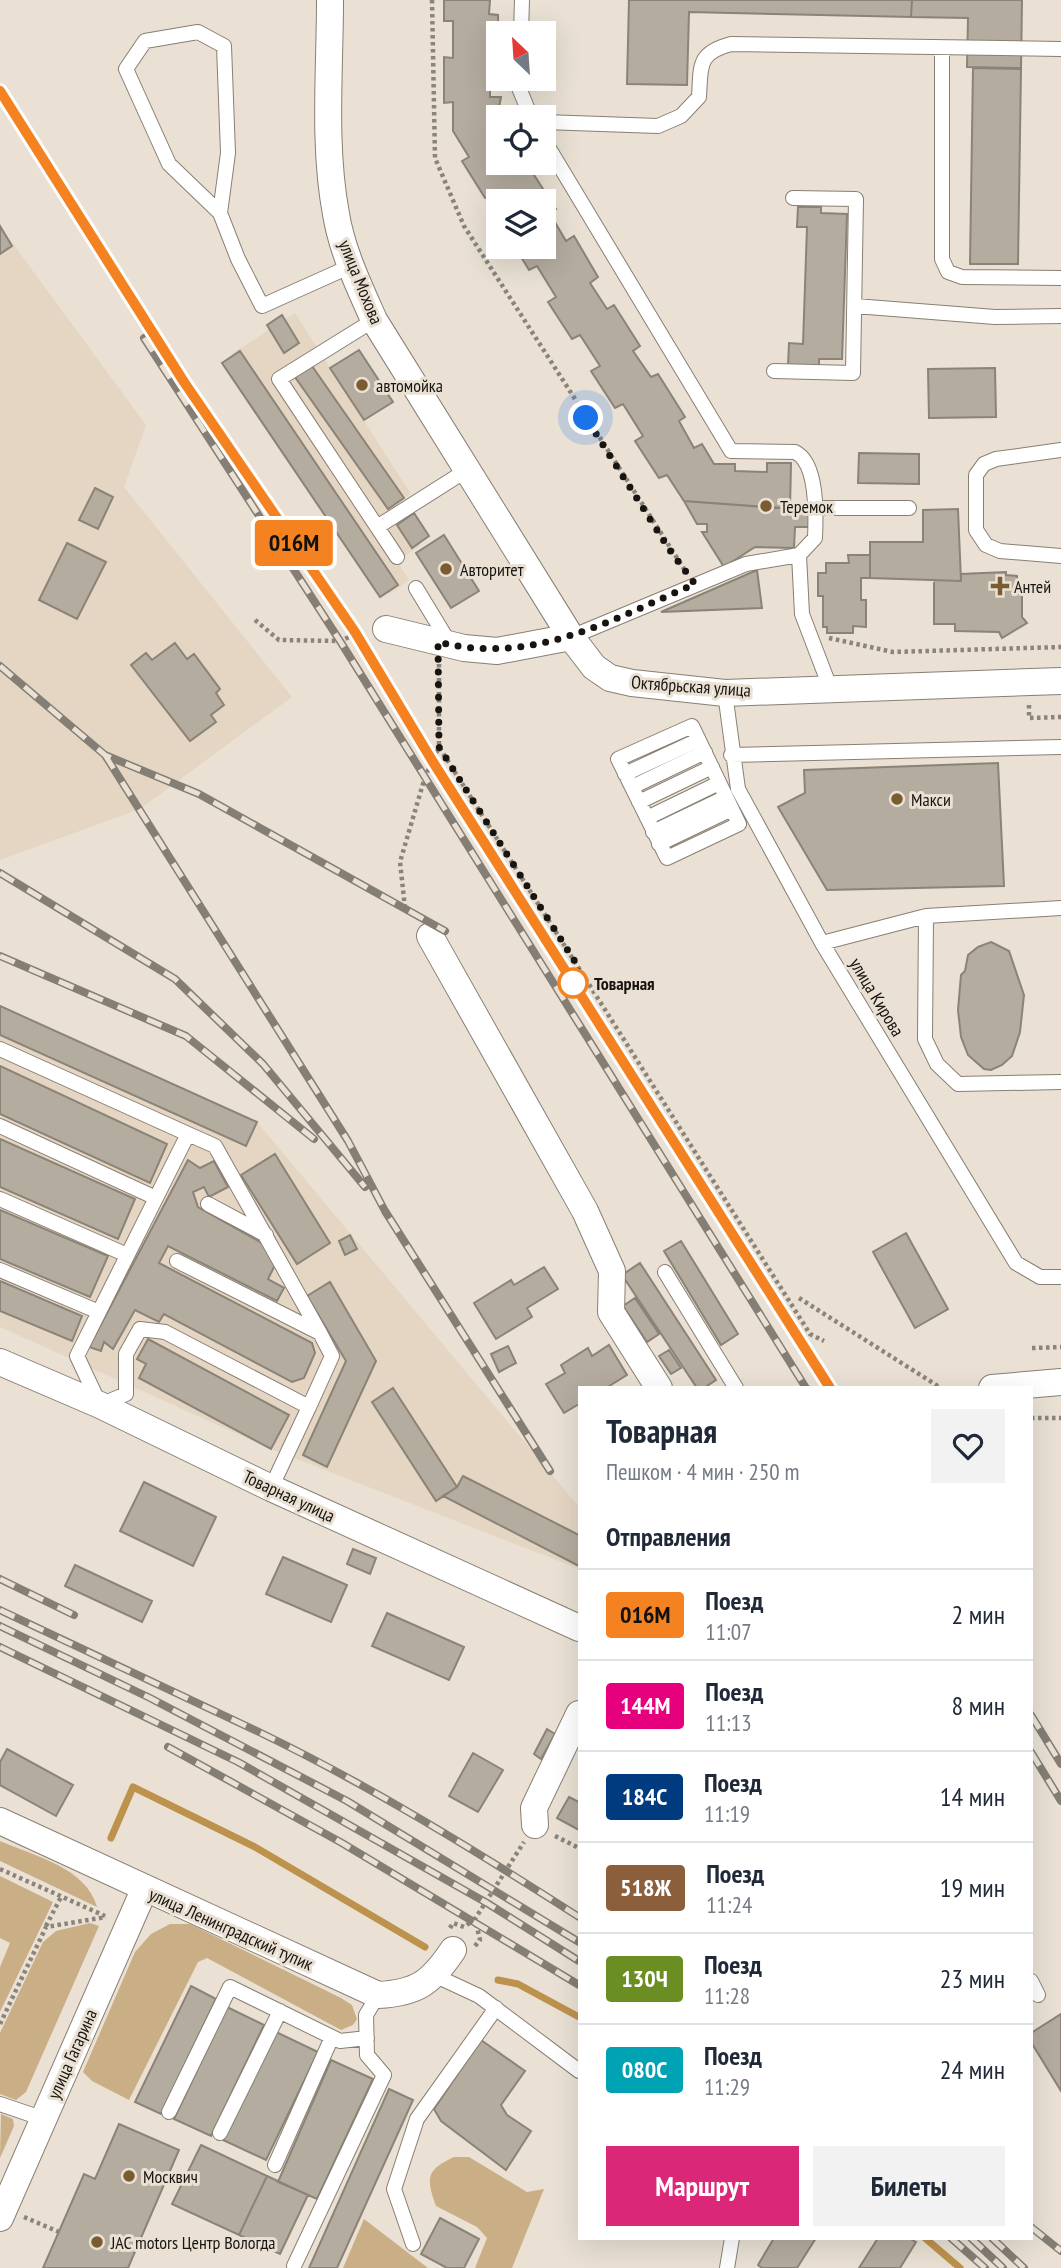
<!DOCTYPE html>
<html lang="ru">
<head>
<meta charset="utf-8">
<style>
  body { margin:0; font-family:"PT Sans Narrow",sans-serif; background:#f2f2f3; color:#1f2937; height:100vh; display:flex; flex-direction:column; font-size:26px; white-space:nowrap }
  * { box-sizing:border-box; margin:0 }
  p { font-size:23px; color:#747a83 }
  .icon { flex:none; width:38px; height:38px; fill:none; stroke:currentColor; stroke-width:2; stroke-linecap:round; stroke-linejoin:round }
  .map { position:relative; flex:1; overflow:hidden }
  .details { position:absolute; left:578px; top:1386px; width:455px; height:854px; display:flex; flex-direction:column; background:#fff; border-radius:0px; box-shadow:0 7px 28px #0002 }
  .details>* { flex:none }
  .badge { padding:0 14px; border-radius:5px; font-size:24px; line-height:46px }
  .needle { width:46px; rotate:335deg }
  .tools { position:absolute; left:486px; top:21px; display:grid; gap:14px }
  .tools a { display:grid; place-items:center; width:70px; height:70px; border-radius:0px; background:#fff; box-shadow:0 7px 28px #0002; font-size:35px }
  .you { position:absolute; width:35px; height:35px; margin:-18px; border:5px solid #fff; border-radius:50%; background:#1a73e8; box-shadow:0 0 0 10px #1a73e833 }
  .map>.badge { position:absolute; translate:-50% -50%; box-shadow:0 0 0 4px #fff }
  h2 { padding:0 28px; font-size:26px; line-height:63px }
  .round { display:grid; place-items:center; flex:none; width:74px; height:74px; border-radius:0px; background:#f2f2f3 }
  .overview { display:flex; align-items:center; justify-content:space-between; height:119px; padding:0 28px }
  h1 { font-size:33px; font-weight:700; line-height:52px }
  .action { display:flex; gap:14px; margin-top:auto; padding:14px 28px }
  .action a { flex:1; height:80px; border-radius:0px; background:#db2777; color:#fff; font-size:28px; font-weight:700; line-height:80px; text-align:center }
  .action a+a { background:#f2f2f3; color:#1f2937 }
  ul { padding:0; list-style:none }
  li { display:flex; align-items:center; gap:21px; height:91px; padding:0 28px; border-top:2px solid #e0e1e3 }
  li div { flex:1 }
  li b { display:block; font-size:26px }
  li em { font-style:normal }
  li .badge { min-width:77px; font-weight:700; text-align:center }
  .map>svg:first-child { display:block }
  .built { fill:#e4d6c3 }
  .green { fill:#caae85 }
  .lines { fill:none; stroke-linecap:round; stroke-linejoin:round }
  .stream { stroke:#bd924d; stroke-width:7 }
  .building { fill:#b4ac9f; stroke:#8b8377; stroke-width:2 }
  .service-casing { stroke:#887f73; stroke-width:16 }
  .minor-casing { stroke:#887f73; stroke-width:28 }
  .path { stroke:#8a847b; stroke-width:4.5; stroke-dasharray:3.5 3.5; stroke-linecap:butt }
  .service { stroke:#fff; stroke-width:14 }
  .minor { stroke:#fff; stroke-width:26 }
  .rail-casing { stroke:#847e75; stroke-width:8 }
  .rail { stroke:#eae1d4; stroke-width:5; stroke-dasharray:16; stroke-linecap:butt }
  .line-casing { stroke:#fff; stroke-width:16 }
  .line { stroke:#f58220; stroke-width:10 }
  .walk { stroke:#181510; stroke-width:7; stroke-dasharray:0 12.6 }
  .poi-dot { fill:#795c2f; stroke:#eae1d4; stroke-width:2.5 }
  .stop-dot { fill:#fff; stroke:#f58220; stroke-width:3.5 }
  .labels { text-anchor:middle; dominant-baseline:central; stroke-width:6; stroke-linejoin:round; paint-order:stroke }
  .street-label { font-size:18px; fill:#181510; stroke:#eae1d4 }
  .poi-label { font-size:18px; fill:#181510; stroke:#eae1d4; text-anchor:start }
  .stop-label { font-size:18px; font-weight:bold; fill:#181510; stroke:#eae1d4; text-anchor:start }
</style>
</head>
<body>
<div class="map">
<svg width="1061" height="2268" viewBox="0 0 1061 2268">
  <rect width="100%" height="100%" fill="#eae1d4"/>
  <path class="built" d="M0,226L146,425L124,487L292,697L140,809L0,860Z
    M295,313L411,494L394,505L420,546L397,561L409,580L389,594L233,353Z
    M0,1006L257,1122L579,1507V1569L271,1449L0,1327Z"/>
  <path class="green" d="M0,1841C34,1856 86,1867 97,1907L0,1861Z
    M0,1876L53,1902L0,2012V1967L10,1943L0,1938Z
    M90,1923L99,1926L26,2092L16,2100L0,2094V2033L43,1942L56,1931Z
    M170,1924H190L341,1998L352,2005L357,2019L353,2025L341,2030L207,1958L198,1962L129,2100L92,2081L83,2072L135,1952L151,1934Z
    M1,2114L13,2119L14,2126L0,2158Z
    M454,2157H469L527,2192L544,2189L512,2268H475L487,2238L477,2227L436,2206C426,2178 426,2170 454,2157Z
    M364,2219L428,2268H343Z"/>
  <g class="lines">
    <path class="stream" d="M111,1838L133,1787L255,1847L425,1947
      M498,1980L518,1984L579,2017
      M925,2238L960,2268"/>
  </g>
  <path class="building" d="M444,0H490L489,14L498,15L499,64L490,63V97H501L497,118L499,163H517L521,170L527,164L556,209L549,212L566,241L574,236L598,277L590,283L607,309L614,305L640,346L633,351L651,377L658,374L685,417L679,421L694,448L702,444L714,464H735V471L767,472V463H791L790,509L684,501L667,475L659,478L635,441L643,436L623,404L615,408L591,371L600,366L580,335L572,339L548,302L556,297L537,266L529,270L515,247H544V201H499V205L492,194L485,198L462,161L469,157L453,131V102L444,103V57L453,58V21H444Z
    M629,0H912L911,17L689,12L687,85L627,84Z
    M912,0H1022L1021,68L967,67L968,18L911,17Z
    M973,68L1021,69L1018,264H970Z
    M798,207H821V213L847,214L842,359H819V367L788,366L789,343L803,344L807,227H797Z
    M0,226L12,246L0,254Z
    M282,315L299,343L284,353L267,325Z
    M359,350L393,402L364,420L330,368Z
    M240,351L398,585L380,597L222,363Z
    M312,366L404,498L388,509L295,377Z
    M995,368L996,417L929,418L928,369Z
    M859,453L919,454V484L858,483Z
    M95,488L113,497L98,529L79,520Z
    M684,501L811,510L810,527H795L794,548L755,547L724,567L702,532H707V524H697Z
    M958,509L961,581L870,578V542H923V510Z
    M414,513L429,536L412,548L397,525Z
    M444,535L479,591L451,608L416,553Z
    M67,543L106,562L77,619L39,600Z
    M848,555H870V578H861V600H866V627L853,626V633H827V627H823V596H818V573H826V563H849Z
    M757,570L762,608L661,612Z
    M1006,572V575L1017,576V594L1022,593V617L1027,623L1002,638L999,632L955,631V624H934V581H961V574Z
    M175,643L187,659L194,654L220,689L216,693L224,705L211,715L216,722L190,741L131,665L146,653L152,660Z
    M998,763L1004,886L827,890L778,807L805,793L804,770Z
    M991,942L1009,951L1024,995L1020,1032L1012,1056L1002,1065L991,1070L984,1069L968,1055L961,1037L958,1010L961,975L965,971L968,955L978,947Z
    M0,1006L257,1122L246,1146L0,1035Z
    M0,1066L167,1144L150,1183L0,1114Z
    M0,1139L135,1199L118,1239L0,1187Z
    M275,1154L330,1243L297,1264L241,1175Z
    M188,1160L200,1168L214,1161L228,1187L209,1197L204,1187L193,1192L198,1207L262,1243L275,1265L268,1279L284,1288L277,1301L168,1246L159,1263L312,1343L315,1353L304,1378L292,1382L164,1314L159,1322L135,1310L113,1349L104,1342L101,1351L89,1347Z
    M0,1210L108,1256L90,1297L0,1259Z
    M906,1233L948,1309L915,1328L873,1252Z
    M350,1235L357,1249L345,1255L339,1241Z
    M681,1241L738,1334L721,1345L664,1251Z
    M640,1263L716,1380L704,1388H697L622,1275Z
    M544,1267L558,1289L527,1308L532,1317L496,1339L474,1303L511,1280L514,1285Z
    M0,1281L82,1316L72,1341L0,1311Z
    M330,1282L376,1361L327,1467L303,1455L346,1361L307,1296Z
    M635,1298L659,1334L647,1342L623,1306Z
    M148,1339L289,1415L271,1449L139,1378L146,1364L137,1359Z
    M609,1345L627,1375L606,1388H579V1404L564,1413L546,1384L565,1373L561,1365L588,1348L592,1356Z
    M508,1346L516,1363L499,1372L491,1354Z
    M669,1350L681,1368L671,1374L659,1356Z
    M393,1388L457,1487L436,1501L372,1402Z
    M463,1476L579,1535V1566L443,1496L457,1487Z
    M144,1482L216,1517L193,1566L120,1531Z
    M353,1549L376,1558L370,1574L347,1564Z
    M283,1557L347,1585L331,1622L266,1594Z
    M75,1565L152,1601L142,1622L65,1586Z
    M387,1613L464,1647L449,1680L372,1646Z
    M547,1729L555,1734L541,1759L534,1754Z
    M7,1749L73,1785L56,1816L0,1785V1762Z
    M473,1753L503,1770L478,1812L449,1796Z
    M569,1797L579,1802V1830L557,1818Z
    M191,1986L216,1999L161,2114L135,2102Z
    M227,2007L264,2025L211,2136L174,2119Z
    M1061,2014V2091L1031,2042V2033Z
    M274,2031L318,2052L266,2160L223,2140Z
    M481,2040L525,2071L501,2105L507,2115L531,2131L506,2170L441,2121L434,2109Z
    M331,2060L373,2079L317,2199L278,2182Z
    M389,2089L413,2100L337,2268H309Z
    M119,2124L179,2150L128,2268H43L84,2174L95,2179Z
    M201,2145L267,2176L239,2235L172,2204Z
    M267,2176L308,2195L280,2254L239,2235Z
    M440,2218L479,2239L464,2268H447L421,2254Z
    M774,2238H816L797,2268H762L758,2265Z
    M878,2238H909L916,2242L900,2268H859Z"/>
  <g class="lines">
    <g class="service-casing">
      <path id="service" d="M521,33L522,0
        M942,48V259L948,272L962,277L1061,278
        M519,79V88L531,117
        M544,122L658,126L681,116L699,97C701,66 697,53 731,44L1061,49
        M544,140L731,451L795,452C818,463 816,515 815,538L799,555L746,564L571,637
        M220,213L169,164L126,69L145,41L198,32L224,46L228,153L220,213L238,259L262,306L351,266
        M855,306L995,317L1061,316
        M374,320L279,379L397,557
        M774,371L853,373L856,199L793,198
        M1061,450L996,459L984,464L976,475V530L986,545L1000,551L1061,556
        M817,508H909
        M377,527L467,470
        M799,555L802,614L831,690
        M416,588L450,644
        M725,693L738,789L822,943L1016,1263L1040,1277H1061
        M692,726L739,824L667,858L618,759Z
        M731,755L1061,747
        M625,774L698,740
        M632,787L705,752
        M639,802L712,767
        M647,818L719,783
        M653,832L726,797
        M659,844L732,809
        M926,916L925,1039L937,1064L958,1084L1061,1082
        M822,943L926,916L1061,908
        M0,1049L188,1134L77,1356L100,1405L126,1394V1354L140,1329L165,1332L309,1407L271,1488
        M0,1126L156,1198
        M188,1134L215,1146L320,1333
        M0,1199L127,1255
        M208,1204L266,1235
        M177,1261L320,1333L332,1356L309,1407
        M0,1270L99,1312
        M665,1272L736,1388
        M436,1976L479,1996L579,2071
        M1031,1981L1038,1995
        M0,2104L44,2119
        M169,2112L230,1987L340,2041L367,2038
        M220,2133L280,2011
        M275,2165L332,2037
        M413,2244L394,2189L417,2119L496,2008
        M294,2266L384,2075L367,2055L366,2015L378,1995
        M727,2268L732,2238"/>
    </g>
    <g class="minor-casing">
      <path id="minor" d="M330,0C330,70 323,145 336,214C342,251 359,286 374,320L571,637
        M386,629L464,648L497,651L571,637L594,667L610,678L632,683L725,693L1061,681
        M430,936L585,1211L612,1271L611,1312L659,1388
        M0,1362L100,1405L271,1488L579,1628
        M992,1388L1061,1382
        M0,1821L378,1995C417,1993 431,1983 453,1950
        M535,1825L534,1808L579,1714
        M0,2218L144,1890"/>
    </g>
    <path class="path" d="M432,0L435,158L464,226L686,572
      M255,620L279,640L340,641L363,631
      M829,638L893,652L1061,647
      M439,664V747L810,1334L824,1341
      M1029,705V718L1061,717
      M405,908L400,862L425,777L439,747
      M799,1298L941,1388
      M1032,1348L1061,1347
      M1031,1418H1061
      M555,1836L579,1848
      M0,1869L105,1916
      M46,1926L61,1897
      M450,1928L453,1923L464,1927L475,1919
      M475,1946L480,1940L475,1919L524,1842
      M0,2024L46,1927L106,1917
      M24,2217L59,2232"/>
    <use href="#service" class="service"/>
    <use href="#minor" class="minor"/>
    <g class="rail-casing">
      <path id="rail" d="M0,91L184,382L355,632L433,762L830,1388
        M144,338L340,641L806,1388
        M0,666L105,755L199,794L445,931
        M105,755L348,1141L385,1211L550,1471
        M0,873L175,979L263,1064L365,1187
        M0,956L186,1036L314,1139
        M0,1579L74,1615
        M0,1610C86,1651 172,1691 259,1732C369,1785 476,1851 579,1917
        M0,1626L150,1698L347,1801L579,1942
        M0,1647L238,1762L487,1903L579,1961
        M1031,1715L1061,1764
        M168,1747L342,1843L579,1985
        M1031,1752L1061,1801
        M1031,2227L1061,2251
        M951,2238L985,2268
        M971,2238L1003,2268
        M992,2238L1024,2268"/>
    </g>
    <use href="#rail" class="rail"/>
  </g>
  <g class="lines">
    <g class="line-casing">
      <path id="line" d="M0,91L184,382L355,632L433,762L830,1388"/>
    </g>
    <use href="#line" class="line"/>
    <path class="walk" d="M573,983L579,968L439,747L438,642C533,666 610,620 695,584L669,549L586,418"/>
  </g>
  <g class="poi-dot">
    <circle cx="362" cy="385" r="7"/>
    <circle cx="766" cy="506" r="7"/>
    <circle cx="446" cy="569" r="7"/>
    <path d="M996.5 575.5h7v7h7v7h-7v7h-7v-7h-7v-7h7z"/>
    <circle cx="897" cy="799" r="7"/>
    <circle cx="129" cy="2176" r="7"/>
    <circle cx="97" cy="2242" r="7"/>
  </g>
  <circle class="stop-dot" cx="573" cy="983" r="14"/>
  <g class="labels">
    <g class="street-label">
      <text transform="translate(361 282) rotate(68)">улица Мохова</text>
      <text transform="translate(691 686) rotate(4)">Октябрьская улица</text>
      <text transform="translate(877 997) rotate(59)">улица Кирова</text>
      <text transform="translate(289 1496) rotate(25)">Товарная улица</text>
      <text transform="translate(231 1929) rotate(24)">улица Ленинградский тупик</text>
      <text transform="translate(72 2054) rotate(-66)">улица Гагарина</text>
    </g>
    <g class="poi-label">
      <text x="376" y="385">автомойка</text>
      <text x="780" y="506">Теремок</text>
      <text x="460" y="569">Авторитет</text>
      <text x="1014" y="586">Антей</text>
      <text x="911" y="799">Макси</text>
      <text x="143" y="2176">Москвич</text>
      <text x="111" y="2242">JAC motors Центр Вологда</text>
    </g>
    <g class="stop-label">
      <text x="594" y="983">Товарная</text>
    </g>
  </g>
</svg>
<div class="tools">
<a><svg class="needle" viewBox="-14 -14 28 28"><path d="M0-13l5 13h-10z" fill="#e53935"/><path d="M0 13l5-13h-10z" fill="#747a83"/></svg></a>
<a><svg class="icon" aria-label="locate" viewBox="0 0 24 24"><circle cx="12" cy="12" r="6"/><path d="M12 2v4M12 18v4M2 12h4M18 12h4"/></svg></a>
<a><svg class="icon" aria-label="layers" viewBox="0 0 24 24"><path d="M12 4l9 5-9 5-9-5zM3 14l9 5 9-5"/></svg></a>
</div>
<div class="you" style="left:586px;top:418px"></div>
<b class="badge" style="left:294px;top:543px;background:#f58220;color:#111">016М</b>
<section class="details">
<div class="overview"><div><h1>Товарная</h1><p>Пешком · 4 мин · 250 m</p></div><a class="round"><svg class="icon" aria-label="heart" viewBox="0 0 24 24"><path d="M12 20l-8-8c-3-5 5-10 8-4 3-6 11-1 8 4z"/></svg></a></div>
<h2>Отправления</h2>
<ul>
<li><span class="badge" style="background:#f58220;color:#111">016М</span><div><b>Поезд</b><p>11:07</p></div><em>2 мин</em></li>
<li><span class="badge" style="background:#e6007e;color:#fff">144М</span><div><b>Поезд</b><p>11:13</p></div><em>8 мин</em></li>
<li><span class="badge" style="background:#003b80;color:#fff">184С</span><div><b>Поезд</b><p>11:19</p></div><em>14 мин</em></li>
<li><span class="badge" style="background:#8b5e3c;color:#fff">518Ж</span><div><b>Поезд</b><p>11:24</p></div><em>19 мин</em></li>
<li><span class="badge" style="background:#6b8e23;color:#fff">130Ч</span><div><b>Поезд</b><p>11:28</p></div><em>23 мин</em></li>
<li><span class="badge" style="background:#00a3b4;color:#fff">080С</span><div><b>Поезд</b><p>11:29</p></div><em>24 мин</em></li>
</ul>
<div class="action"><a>Маршрут</a><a>Билеты</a></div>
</section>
</div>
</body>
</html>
